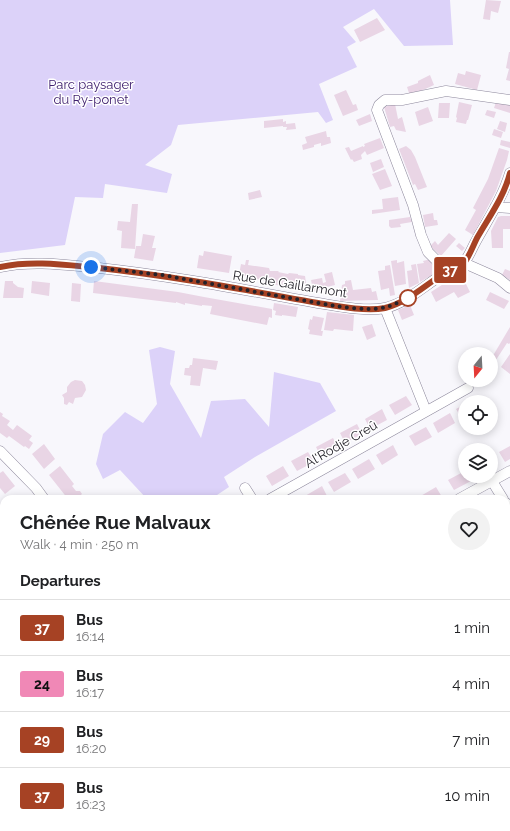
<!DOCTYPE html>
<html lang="en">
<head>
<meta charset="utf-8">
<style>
  body { margin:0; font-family:Raleway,sans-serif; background:#f2f2f2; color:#202124; height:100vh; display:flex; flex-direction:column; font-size:15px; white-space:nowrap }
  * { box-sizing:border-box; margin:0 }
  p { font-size:13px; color:#757577 }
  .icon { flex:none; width:22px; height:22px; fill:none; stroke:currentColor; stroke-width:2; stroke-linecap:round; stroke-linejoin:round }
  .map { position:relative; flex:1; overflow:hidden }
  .drawer { position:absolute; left:0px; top:495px; width:510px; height:336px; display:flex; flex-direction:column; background:#fff; border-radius:12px 12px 0 0; box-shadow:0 2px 10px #0003 }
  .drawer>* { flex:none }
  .badge { padding:0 8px; border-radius:3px; font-size:14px; line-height:26px }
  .needle { width:26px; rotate:198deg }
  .tools { position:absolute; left:458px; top:347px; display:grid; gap:8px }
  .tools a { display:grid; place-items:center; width:40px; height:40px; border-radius:50%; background:#fff; box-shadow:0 2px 10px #0003; font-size:20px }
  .you { position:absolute; width:20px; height:20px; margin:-10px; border:3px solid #fff; border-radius:50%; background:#1a73e8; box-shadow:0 0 0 6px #1a73e833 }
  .map>.badge { position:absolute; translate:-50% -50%; box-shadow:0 0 0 2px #fff }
  h2 { padding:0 20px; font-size:15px; line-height:36px }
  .round { display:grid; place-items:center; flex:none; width:42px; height:42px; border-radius:21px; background:#f2f2f2 }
  .headline { display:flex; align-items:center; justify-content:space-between; height:68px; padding:0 20px }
  h1 { font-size:19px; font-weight:700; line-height:30px }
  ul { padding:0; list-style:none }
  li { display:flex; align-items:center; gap:12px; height:56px; padding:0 20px; border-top:1px solid #e0e0e0 }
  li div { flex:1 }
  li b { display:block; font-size:15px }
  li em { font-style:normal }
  li .badge { min-width:44px; font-weight:700; text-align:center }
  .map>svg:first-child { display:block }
  .green { fill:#dcd2f9 }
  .building { fill:#e9d5e5 }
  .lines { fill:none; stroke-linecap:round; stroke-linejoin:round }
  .street-casing { stroke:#8d889c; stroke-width:11 }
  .street { stroke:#fff; stroke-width:10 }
  .line-casing { stroke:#fff; stroke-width:9 }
  .line { stroke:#a64224; stroke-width:6 }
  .walk { stroke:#24222a; stroke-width:4; stroke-dasharray:0 7.2 }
  .stop-dot { fill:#fff; stroke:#a64224; stroke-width:2 }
  .labels { text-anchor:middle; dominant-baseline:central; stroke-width:3; stroke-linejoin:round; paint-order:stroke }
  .park-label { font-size:13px; fill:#40216f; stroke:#fff }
  .street-label { font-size:13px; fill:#24222a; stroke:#fff }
</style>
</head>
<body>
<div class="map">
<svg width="510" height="831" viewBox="0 0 510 831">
  <rect width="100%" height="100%" fill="#f8f7fc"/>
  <path class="green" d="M0,0H450L453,45L404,46L374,9L343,27L356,42L347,47L357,67L319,84L333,120L326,123L318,112L178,125L171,145L145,165L172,174L167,193L105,184L103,198L75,197L65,245L0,253Z
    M160,347L175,351L170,384L201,438L211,401L245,399L269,427L274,372L320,383L336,411L255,457L224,477L229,487L211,499H147L120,470L103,479L96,464L103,434L125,412L143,423L157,404L149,350Z
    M0,565L4,570V827H45L42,831H0Z
    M506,728L510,732V755L506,760Z
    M510,783V831H472L475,827H506V789Z
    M88,827H183L181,831H93Z"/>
  <path class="building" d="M486,0L501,1L498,13L491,11L490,20L483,19Z
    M377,18L385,30L360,42L354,30Z
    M509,52H510V81L506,80L509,69L506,68Z
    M466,71L481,75L477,90L455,84L458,73L465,75Z
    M430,75L434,85L410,96L407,87L418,83V81Z
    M346,90L353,105L356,104L358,110L343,116L334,95Z
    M459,102L472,105L468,120H467L466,124L456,122L457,118L456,117Z
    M496,102L510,105V113L494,108Z
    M439,103H450L449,118H438Z
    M395,104L398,119L402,117L406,132L396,130L394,126L390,127L384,107Z
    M428,107L433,121L419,126L415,112Z
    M487,110L496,112L494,118L485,115Z
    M370,114L372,121L359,126L356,120Z
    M283,119V122L286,121V124L295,123L296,129L286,130L287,127H283V126L264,128V121Z
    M500,121L507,123L505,132L497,129Z
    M494,129L503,132L501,138L492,135Z
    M326,131L327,137H330L331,143L321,146V143L314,145V147L303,150L302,145L307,143L305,137Z
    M380,138L384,148L367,155L365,151L361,155L362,159L354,162L352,159L351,160L345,148L349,147L351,151L363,146V147L365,146L364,144Z
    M501,140L510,142V148L500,145Z
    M406,146L411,150L415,157L427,187L418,190L415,184L413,185L399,149Z
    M499,148L509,151L507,160L496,191L473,235L465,230L476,210L473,208L488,179Z
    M381,159L384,167L373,172L370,163Z
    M385,169L392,186L380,190L372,174Z
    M260,190L262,197L249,200L248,193Z
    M398,197L400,210L372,214V210L383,209L382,199Z
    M132,204H138L135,249L121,248L122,231L117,230L118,221L130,222Z
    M433,213L434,220H437L438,225L425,227L423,215Z
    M501,216H510V229H503V248H492L491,231L498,217Z
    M410,217L412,222L400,224L401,227L391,228L389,226V220Z
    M449,233L456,239L441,256L430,246L435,241L438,245Z
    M143,234L155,236L152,248H156L153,261L134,258L136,246H141Z
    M459,243L465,248L462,251L456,246Z
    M204,251L232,256L229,273L197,268L199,255L203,256Z
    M431,259V264L435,263L437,272L420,282L417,264L424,263L423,261Z
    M246,260H249L248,265L269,268L270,271H279L278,272L288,274L289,273L298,274V275L305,276L306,283L305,290L291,289L273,284L272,282L239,275L241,264L245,265Z
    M397,260V263L404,261L406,284L395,286L391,261Z
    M416,264L419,283L409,288L407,271L412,270L411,265Z
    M390,265L395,295L390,296L389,288L381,290L378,271L385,270V266Z
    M505,269L510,271V280L502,275Z
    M332,272L335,285L327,287V289L311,292L310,285H312L311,280L322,278L323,283L326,282L324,274Z
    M461,274L470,292L458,298L454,292L436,302L431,292L448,281L450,284L456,281L454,277Z
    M351,280L353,290L371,288L372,292L376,291L378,300L340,301L342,285L345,284V281Z
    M5,281H13V283L18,287L24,288L23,298H3Z
    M32,281L50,283L49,296L31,293Z
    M94,281L178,292L204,297L203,301L204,297L272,309V318L269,317L267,325L210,314L212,306L202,305V306L185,303V305L176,302V303L93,293Z
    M72,283L81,284L80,302L71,301Z
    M490,292L509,301L504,309L486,300Z
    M274,303L298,307L296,317L282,315V316L275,315L276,311L273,310Z
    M410,305L414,315L402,320L398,310Z
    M327,312L354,315L353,331L334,329L333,331L324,330Z
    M313,316L324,318L321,331H323L322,336L309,334L310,330L308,329L310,319L312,320Z
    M372,324L376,336L367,340L362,327Z
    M510,327V343L509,344L507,343L494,363L491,362V359Z
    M510,354V374L501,367Z
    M193,358L218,361L216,370L203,368L200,386L190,385L191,376L184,375L185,368H189L190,365H192Z
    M75,380L82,381L85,385L86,390L82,397L75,398L73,404L69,402L67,405L64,404V398L62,395L67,392V387L71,382Z
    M406,396L412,405L395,415L389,405Z
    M465,404V417L462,419L456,409Z
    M382,409L387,420L370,429L365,419Z
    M0,412L3,414L2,416L10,421L7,425L13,430L17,425L32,436L29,440L33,443L29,449L25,446L24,447L9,436L7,438L0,433Z
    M450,413L455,423L438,433L433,423Z
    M357,424L362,434L345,443L340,433Z
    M426,427L432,437L415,446L409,436Z
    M333,438L338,447L321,457L316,447Z
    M44,444L55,459L44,469L32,454Z
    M393,445L398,455L382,465L376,455Z
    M510,446V459L505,462L499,452Z
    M308,452L314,462L297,471L291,461Z
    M491,458L496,467L491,469Z
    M369,459L375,469L358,479L352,469Z
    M60,466L74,484L72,486L76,491H80L82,494L76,499L74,496L68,499L49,475Z
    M283,466L289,476L272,486L266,476Z
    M3,471L15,486L5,494L0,488V473Z
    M465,471V476H468L471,481L454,490L448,480Z
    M345,473L351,482L334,492L328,482Z
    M322,486L327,496L322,499H307L305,496Z
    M436,487L442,497L439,499H420L419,497Z
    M506,578L510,585V594L506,596Z
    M506,631L510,639V652H509L507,650L506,651Z
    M197,827H212L210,831H195Z
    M227,827H233L237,829L238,827L247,830V831H225Z
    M357,827H368L364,831H362Z"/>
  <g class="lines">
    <g class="street-casing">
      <path id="street" d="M495,207L510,208
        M464,263L498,278L510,288
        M0,267C33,260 66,265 99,268C173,276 245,290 318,303C337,306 366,312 385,308C409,302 427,283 448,271C452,268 460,266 464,262C469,257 472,248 476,241C488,219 503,197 510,173
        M447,271L428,252L421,235L413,205L377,110L379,105L385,100H402L446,91L510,100
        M385,308L426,411
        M0,451L36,488L44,499
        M492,481L503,499
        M245,488L252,499
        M270,499L468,388
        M459,499L510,471
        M506,503L510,510
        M506,607L510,604
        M290,827L295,831
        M320,831L327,827"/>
    </g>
    <use href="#street" class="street"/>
  </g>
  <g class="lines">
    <g class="line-casing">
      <path id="line" d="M0,267C33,260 66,265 99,268C173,276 245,290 318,303C336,306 366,312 385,308C409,302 427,283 448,271C452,268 460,266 464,263C469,257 473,246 477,238C489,217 504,197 510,173"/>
    </g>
    <use href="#line" class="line"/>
    <path class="walk" d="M91,267L162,275L318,303C336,306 368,312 386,307C395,305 403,300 411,296L408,298"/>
  </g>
  <circle class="stop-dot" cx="408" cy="298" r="8"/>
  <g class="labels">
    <g class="park-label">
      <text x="91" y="84">Parc paysager<tspan x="91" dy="15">du Ry-ponet</tspan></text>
    </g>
    <g class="street-label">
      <text transform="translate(290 284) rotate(9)">Rue de Gaillarmont</text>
      <text transform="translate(341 444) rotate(-30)">Al'Rodje Creû</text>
    </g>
  </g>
</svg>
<div class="tools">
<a><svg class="needle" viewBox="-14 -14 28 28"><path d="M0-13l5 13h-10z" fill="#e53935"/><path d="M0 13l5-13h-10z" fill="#757577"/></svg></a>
<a><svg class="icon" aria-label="locate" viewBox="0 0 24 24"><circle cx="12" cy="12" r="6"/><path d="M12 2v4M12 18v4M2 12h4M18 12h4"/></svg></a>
<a><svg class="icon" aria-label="layers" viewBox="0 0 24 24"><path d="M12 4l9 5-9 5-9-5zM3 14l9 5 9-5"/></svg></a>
</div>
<div class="you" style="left:91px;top:267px"></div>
<b class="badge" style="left:450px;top:270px;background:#a64224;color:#fff">37</b>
<section class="drawer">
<div class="headline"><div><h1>Chênée Rue Malvaux</h1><p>Walk · 4 min · 250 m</p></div><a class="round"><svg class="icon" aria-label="heart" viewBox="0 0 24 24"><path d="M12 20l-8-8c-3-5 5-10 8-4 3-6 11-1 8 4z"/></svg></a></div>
<h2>Departures</h2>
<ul>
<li><span class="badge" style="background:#a64224;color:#fff">37</span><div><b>Bus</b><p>16:14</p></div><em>1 min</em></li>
<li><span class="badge" style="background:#f088b6;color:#111">24</span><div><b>Bus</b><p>16:17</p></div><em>4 min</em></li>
<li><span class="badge" style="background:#a64224;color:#fff">29</span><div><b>Bus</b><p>16:20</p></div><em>7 min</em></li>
<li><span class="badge" style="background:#a64224;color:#fff">37</span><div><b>Bus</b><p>16:23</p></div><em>10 min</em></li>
</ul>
</section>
</div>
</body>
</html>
